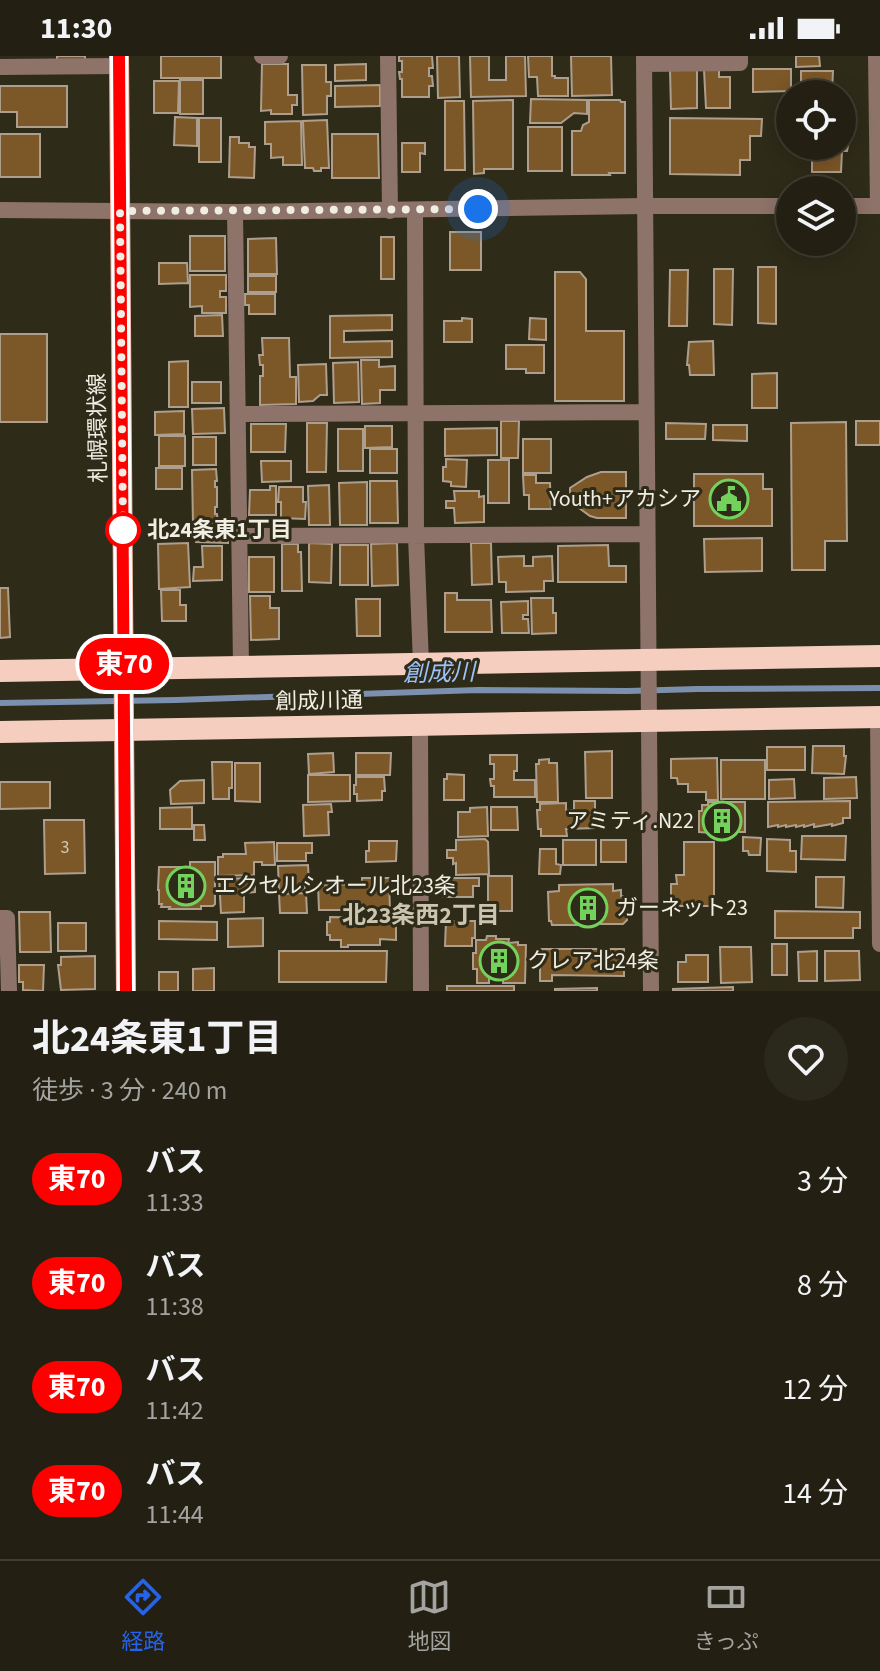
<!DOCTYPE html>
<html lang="ja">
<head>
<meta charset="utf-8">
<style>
  body { margin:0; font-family:"Source Sans 3","Noto Sans JP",sans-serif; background:#2b281c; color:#f1f3f6; height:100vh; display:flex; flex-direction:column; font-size:30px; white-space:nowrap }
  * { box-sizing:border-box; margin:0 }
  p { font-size:26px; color:#a3a3a0 }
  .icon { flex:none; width:44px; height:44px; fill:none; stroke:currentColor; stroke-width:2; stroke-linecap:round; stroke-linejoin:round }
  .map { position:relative; height:935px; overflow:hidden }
  .panel { display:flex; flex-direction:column; background:#232013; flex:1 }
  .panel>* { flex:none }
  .badge { padding:0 16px; border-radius:26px; font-size:28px; line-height:52px }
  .controls { position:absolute; left:776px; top:24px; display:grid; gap:16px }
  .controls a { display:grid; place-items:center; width:80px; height:80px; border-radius:50%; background:#232013; box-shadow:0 4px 20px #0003,0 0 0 2px #403e33; font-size:40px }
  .you { position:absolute; width:40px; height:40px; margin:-20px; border:6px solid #fff; border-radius:50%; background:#1a73e8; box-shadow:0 0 0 12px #1a73e833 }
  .map>.badge { position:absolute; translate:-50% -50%; box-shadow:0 0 0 4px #fff }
  .round { display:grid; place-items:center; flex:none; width:84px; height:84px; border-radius:42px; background:#2b281c }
  .head { display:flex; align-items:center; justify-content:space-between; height:136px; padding:0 32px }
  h1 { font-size:38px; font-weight:700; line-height:60px }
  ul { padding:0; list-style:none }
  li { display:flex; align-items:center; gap:24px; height:104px; padding:0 32px }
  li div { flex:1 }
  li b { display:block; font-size:30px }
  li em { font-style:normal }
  li .badge { min-width:88px; font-weight:700; text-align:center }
  .status { display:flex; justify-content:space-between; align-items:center; height:56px; padding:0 40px; background:#232013; direction:ltr }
  .status svg { height:22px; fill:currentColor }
  .tabs { display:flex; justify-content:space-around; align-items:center; height:112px; border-top:2px solid #403e33; background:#232013; font-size:22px; color:#a3a3a0 }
  .tabs a { display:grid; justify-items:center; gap:4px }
  .tabs .on { color:#2563eb }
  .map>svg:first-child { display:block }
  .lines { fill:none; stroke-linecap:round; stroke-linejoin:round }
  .stream { stroke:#7b90ac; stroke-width:6 }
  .building { fill:#7c5727; stroke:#ad9e8d; stroke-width:2 }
  .minor { stroke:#8d736a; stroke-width:16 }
  .tertiary { stroke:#8d736a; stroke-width:16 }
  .primary { stroke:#f1baa8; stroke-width:20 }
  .trunk { stroke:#f6cec0; stroke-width:22 }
  .line-casing { stroke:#fff; stroke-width:18 }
  .line { stroke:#f00; stroke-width:12 }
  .walk { stroke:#f0ede2; stroke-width:8; stroke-dasharray:0 14.4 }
  .stop-dot { fill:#fff; stroke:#f00; stroke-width:4 }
  .labels { text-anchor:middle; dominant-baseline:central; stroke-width:6; stroke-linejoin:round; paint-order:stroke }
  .number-label { font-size:18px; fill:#d3c8b3 }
  .street-label { font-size:22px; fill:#f0ede2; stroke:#2f2b19 }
  .poi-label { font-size:22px; fill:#f0ede2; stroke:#2f2b19; text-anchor:start }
  .stop-label { font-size:22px; font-weight:bold; fill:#f0ede2; stroke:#2f2b19; text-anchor:start }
  .water-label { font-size:24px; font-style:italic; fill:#9bc1f8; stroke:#2f2b19 }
  .neighbourhood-label { font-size:24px; font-weight:bold; fill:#cbc5b0; stroke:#2f2b19 }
</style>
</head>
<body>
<div class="status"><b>11:30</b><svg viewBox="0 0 49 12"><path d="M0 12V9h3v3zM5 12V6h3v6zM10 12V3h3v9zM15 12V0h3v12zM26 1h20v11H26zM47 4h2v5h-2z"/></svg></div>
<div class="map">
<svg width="880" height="935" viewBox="0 0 880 935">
  <rect width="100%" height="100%" fill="#2f2b19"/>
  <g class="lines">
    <path class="stream" d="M0,647L176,644L478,634L628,635L698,633L880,632"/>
  </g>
  <path class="building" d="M57,0H85V6L57,7Z
    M161,0H221V22H161Z
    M399,0H432L433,12H429V20H432L433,30H429V41H402V23H400L399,16H402V5H399Z
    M437,0H459L460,41L438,42Z
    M470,0H489V24H506V0H525L526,40L471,41Z
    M528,0H552V20H555V22H568V40H538L537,21H529Z
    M571,0H611L612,39L572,40Z
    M796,0H819L820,10L796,11Z
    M262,8H288V39H297V49H292V58H271V54L261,55Z
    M366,8V24L335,25V9Z
    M302,9H326V26H331V40H327V58L303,59Z
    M753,13H791V35L753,36Z
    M670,14H697V52L671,53Z
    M704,14H719V21H730V52H706Z
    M801,15H833L832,38H801Z
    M180,24H203V58H180Z
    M154,25H179L178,57H154Z
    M380,29V50L335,51V30Z
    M0,30H67V71H17V56H0Z
    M531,43L587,44V58L574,57L561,67H530Z
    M513,44V113H484V117L474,118L473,45Z
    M589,44H620L621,46H625V117H609L610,119H572V75H581L583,69L589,66Z
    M445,45H464L465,114H445Z
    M175,61L197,62V90L174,89Z
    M199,62H221V106H199Z
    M670,62L762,63L761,80H750V104H740V119L670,118Z
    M327,64L329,112H321V115H314L313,112H305L303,65Z
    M301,65L302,109H283V101L271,102V88H265V66Z
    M528,71H562V115H528Z
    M0,78H40V121H0Z
    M332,78H378L379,122H332Z
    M230,81H239V87H249V91H255L254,122L229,121Z
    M402,87H425V98L420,97V116H402Z
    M820,90H848L847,95H842L841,116H812V93H820Z
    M450,176H481V214H450Z
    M190,180H225V215H190Z
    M381,181H394V223H381Z
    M276,182L277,218H248V183Z
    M159,207H187L188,227L159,228Z
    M758,211H776V268L758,267Z
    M714,213H733L732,269L714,268Z
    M670,214H688L687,270H669Z
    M555,216H580L586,223V275H624V345H555Z
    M190,219H226V235H220V241H226V257H202V250L190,251Z
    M248,220H276V236H248Z
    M245,238H275V258H249V249H245Z
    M222,259L223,280H195V260Z
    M392,259V274L344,275V286L392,285V301L330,302V260Z
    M462,262L472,263V286H444V265H462Z
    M530,262L546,263V284L529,283Z
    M0,278H47V366H0Z
    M262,282H289L290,321H296V348L260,349V320H263V309H260L259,299H263Z
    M713,285L714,319H690L689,309H687L689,286Z
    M506,289H544V317H526V313H506Z
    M361,304H379V311L395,310V334H380V347L362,348Z
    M188,305V351H169V306Z
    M358,306L359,346L334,347L333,307Z
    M326,308L327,339H320L313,345L299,346L298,309Z
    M777,317V352H752V318Z
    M192,326H221V347H192Z
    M224,352L225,377L193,378L192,353Z
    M184,355V378L155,379V356Z
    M501,365H519L518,402H501Z
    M856,365H880V389H856Z
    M846,366L847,485H825V514H792L791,367Z
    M307,367H327L326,416H307Z
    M666,367L706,368L705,383H666Z
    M251,368H286L285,396H251Z
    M713,369H747V385L713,384Z
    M365,370H392V391L365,392Z
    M497,372V399L445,400V373Z
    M338,373H363V415H338Z
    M159,380H185V410H159Z
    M193,381H216V409H193Z
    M523,383H551V417H523Z
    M370,393H397V417H370Z
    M446,403L467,404L466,431L451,430V426L443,425V411H446Z
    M488,404H509V447H488Z
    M261,405H291V425L262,426Z
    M156,412H182V433H156Z
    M216,413L217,425H215V431H217V451H215V458H217L218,467L193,468L192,414Z
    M601,416H626V462H597L590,460L579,452V442H570V432L587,421Z
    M694,418H763V433H772V470H694Z
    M523,419H536V427H550L551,453H529V439H524Z
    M370,425H397L398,467H370Z
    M367,426V469H340L339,427Z
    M329,429L330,469H309L308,430Z
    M270,430H276V459H249L250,434H270Z
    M279,431H303V446H306L305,463L281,462V446H278Z
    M454,435H479V441L484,440V466L455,467L454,452H446V445H455Z
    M197,476H228V487L196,486Z
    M762,482V515L705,516L704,483Z
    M188,487L190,531L159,533L158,488Z
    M309,487L332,488L331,527L309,526Z
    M397,487L398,529L372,530L371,488Z
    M471,487H491L492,528L472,529Z
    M282,488H298V496H301L302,535H282Z
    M340,489H368V529H340Z
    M608,489L609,510H626V526H558V490Z
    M202,490H222V524L193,525L194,511H203Z
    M524,500V510H533V501L552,500L553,525H544V535L506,536V526H499L498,501Z
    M249,501H274V536H249Z
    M0,532H8L10,581L0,582Z
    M161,534H180V549H186V565H162Z
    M445,537H457V544H491L492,576H445Z
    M250,540H270V552H279V583L251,584Z
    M531,542H553V557H556V577L532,578Z
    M356,543H380V580H357Z
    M528,545V559H523V563H528L529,577H502L501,546Z
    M813,690H844V700H846L844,718L812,717Z
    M767,691H805V714H767Z
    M612,695V742H586L585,696Z
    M333,697L334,716L309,718L308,698Z
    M356,697H391L390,719H356Z
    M490,699H517V715H514V724H535V741H494V730H491L490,723H494V708H490Z
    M717,702L718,744H706V736H688V728H678L677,722H671V703Z
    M549,703V707H557L558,746H537L536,708H539V704Z
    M721,704H765V743H721Z
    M212,706H232V732H229V743H213Z
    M235,707H260V746L235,745Z
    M447,718L464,719V744H444V723H447Z
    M308,719H350V745L308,746Z
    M356,721H384L385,735H382V744L357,745V738H354V729H356Z
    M856,721L857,742L824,743V722Z
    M794,723L795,742L769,743V724Z
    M204,724V747L171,748L170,734L180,725Z
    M0,726H50V752L0,753Z
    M574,745H595V772L566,773L567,780H541V773H538L537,754H540V748L566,747V754H574Z
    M850,745V762H843V767L832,770V768L814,771V768L804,771V769L796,771V769L786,771V769L778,771V769L768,771V746Z
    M708,746H745V776H726V778L699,776V755H702V749H708Z
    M331,748L332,756H328L329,779L304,780L303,749Z
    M192,751V773H160V752Z
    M487,751L488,780L458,781V756H470V752Z
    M491,751H517L518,774H491Z
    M44,764H84L85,817L45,818Z
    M194,769H204L205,784H194Z
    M802,780H846L845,804L801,803Z
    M743,781L761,782L760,799H749L748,795H743Z
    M485,783L488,786L489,818L456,819V807L453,808V802H447V794H456V784Z
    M767,783L790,784V795H796V816L767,815Z
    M563,784H596V809H563Z
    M601,784H626V806H601Z
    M369,785H397L396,805L366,806V795H369Z
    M274,786L275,809H262V806H254V819L218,820V801H223V798H246L245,787Z
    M684,786H714V850H671V828H677L676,819H684Z
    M277,787H312V797H306V805H277Z
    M540,793H556V808L561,809L560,818H539Z
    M190,806H215V848L213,850H201V853H169L170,851H161L162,848H159V834H158L159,811H190Z
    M308,809L309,828L304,829L305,834L279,835L278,810Z
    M488,820H512V855H488Z
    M816,821H844L843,852L816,851Z
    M255,822V836L244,837V856L221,857L219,823Z
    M362,822H389L390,856H365V854H319L318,829L362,828Z
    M443,822H479V830H473V841H443Z
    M613,828V835L621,834V840H627V864L623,868H601V866H587L586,869H552L551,865H549L548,836L559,835V829Z
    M306,837L307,857H280L279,838Z
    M775,855L860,856V872H853V882H775Z
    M19,856H50L51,896H20Z
    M330,861L386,862V866H396V884L380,883V889H348V891H341V884H330V879H327V866H330Z
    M263,862V890L228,891V863Z
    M159,865L217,866V884L159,883Z
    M446,865H475V882H472V890H445Z
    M58,867H86V895H58Z
    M487,880H496V883H509L508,887L518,886V889H526L525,927H503V924H499V917H489V927H477V913H473V897H476V884H486Z
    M772,888H787V919H772Z
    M720,891H751L752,926L721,927Z
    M540,893H624V920L552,919V925H540Z
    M279,895H387L386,926H279Z
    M817,895V925H799L798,896Z
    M825,895H859L860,924L825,925Z
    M686,899H708V926H678V906H686Z
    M95,900V933L61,934L58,909H61V901Z
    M19,909H44L43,935L23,934V926H19Z
    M214,912V935H193V913Z
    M159,916H178V935H159Z
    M447,930H514V935H447Z
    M733,931V935H673V933Z
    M597,932V935H555V933Z"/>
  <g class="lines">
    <path class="minor" d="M262,0H280
      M388,0L390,155
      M644,0L651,935
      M876,0L878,150
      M644,8L740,7V0
      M0,11L119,10
      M415,154L416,480L421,608
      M235,156L241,611
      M238,358L646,356
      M240,480L647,478
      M878,661L880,888
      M420,669L421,935
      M0,862H7L9,935"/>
    <path class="tertiary" d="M842,150H880
      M0,154L235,156L645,150H790"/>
    <path class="primary" d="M119,0L126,935"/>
    <path class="trunk" d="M0,615L880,600
      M0,676L880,661"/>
  </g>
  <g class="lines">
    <g class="line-casing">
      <path id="line" d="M119,0L126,935"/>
    </g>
    <use href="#line" class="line"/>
    <path class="walk" d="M123,474L120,155L478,153"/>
  </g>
  <defs>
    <g id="civic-ring" transform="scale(2)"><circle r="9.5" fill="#2f2b19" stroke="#73d25c" stroke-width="1.5"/><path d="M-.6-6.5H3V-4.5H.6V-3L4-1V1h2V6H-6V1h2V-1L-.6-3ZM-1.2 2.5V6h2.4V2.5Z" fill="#73d25c"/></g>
    <g id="building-ring" transform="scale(2)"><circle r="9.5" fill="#2f2b19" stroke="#73d25c" stroke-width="1.5"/><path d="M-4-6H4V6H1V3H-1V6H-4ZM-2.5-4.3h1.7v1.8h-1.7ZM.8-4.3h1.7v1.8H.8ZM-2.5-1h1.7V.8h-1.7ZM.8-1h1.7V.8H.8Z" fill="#73d25c"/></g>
  </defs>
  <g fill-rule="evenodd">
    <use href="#civic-ring" x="729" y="443"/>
    <use href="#building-ring" x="722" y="765"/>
    <use href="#building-ring" x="186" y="830"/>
    <use href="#building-ring" x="588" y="852"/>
    <use href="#building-ring" x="499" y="905"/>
  </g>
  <circle class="stop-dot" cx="123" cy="474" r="16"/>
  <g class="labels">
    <g class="number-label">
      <text x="65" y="791">3</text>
    </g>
    <g class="street-label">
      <text transform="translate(98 372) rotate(-91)">札幌環状線</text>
      <text transform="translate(319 645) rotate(-1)">創成川通</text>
    </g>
    <g class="poi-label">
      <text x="701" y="443" text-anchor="end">Youth+アカシア</text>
      <text x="694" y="765" text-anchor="end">アミティ.N22</text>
      <text x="214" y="830">エクセルシオール北23条</text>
      <text x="616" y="852">ガーネット23</text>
      <text x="527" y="905">クレア北24条</text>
    </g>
    <g class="stop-label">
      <text x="147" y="474">北24条東1丁目</text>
    </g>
    <g class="water-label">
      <text transform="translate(439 617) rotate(-1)">創成川</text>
    </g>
    <g class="neighbourhood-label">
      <text x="421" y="859">北23条西2丁目</text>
    </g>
  </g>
</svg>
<div class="controls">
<a><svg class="icon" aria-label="locate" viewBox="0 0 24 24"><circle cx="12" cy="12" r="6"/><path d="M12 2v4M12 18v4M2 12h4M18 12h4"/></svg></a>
<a><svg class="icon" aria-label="layers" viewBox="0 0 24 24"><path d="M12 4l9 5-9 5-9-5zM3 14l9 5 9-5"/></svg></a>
</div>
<div class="you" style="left:478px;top:153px"></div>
<b class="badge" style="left:124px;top:608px;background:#f00;color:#fff">東70</b>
</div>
<section class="panel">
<div class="head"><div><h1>北24条東1丁目</h1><p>徒歩 · 3 分 · 240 m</p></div><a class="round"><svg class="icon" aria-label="heart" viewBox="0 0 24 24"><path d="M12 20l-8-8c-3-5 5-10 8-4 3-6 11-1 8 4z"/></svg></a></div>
<ul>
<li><span class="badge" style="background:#f00;color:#fff">東70</span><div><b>バス</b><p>11:33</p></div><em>3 分</em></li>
<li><span class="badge" style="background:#f00;color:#fff">東70</span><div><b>バス</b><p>11:38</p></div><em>8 分</em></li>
<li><span class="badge" style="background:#f00;color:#fff">東70</span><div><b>バス</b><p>11:42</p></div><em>12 分</em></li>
<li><span class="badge" style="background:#f00;color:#fff">東70</span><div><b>バス</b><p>11:44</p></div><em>14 分</em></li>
</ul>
</section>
<nav class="tabs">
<a class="on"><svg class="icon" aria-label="directions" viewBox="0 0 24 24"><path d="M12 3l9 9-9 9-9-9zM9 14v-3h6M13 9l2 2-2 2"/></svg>経路</a>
<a><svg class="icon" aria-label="map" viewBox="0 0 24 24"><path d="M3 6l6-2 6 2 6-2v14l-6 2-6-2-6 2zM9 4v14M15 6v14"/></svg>地図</a>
<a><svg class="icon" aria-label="tickets" viewBox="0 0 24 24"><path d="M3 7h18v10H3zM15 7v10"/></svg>きっぷ</a>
</nav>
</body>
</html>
